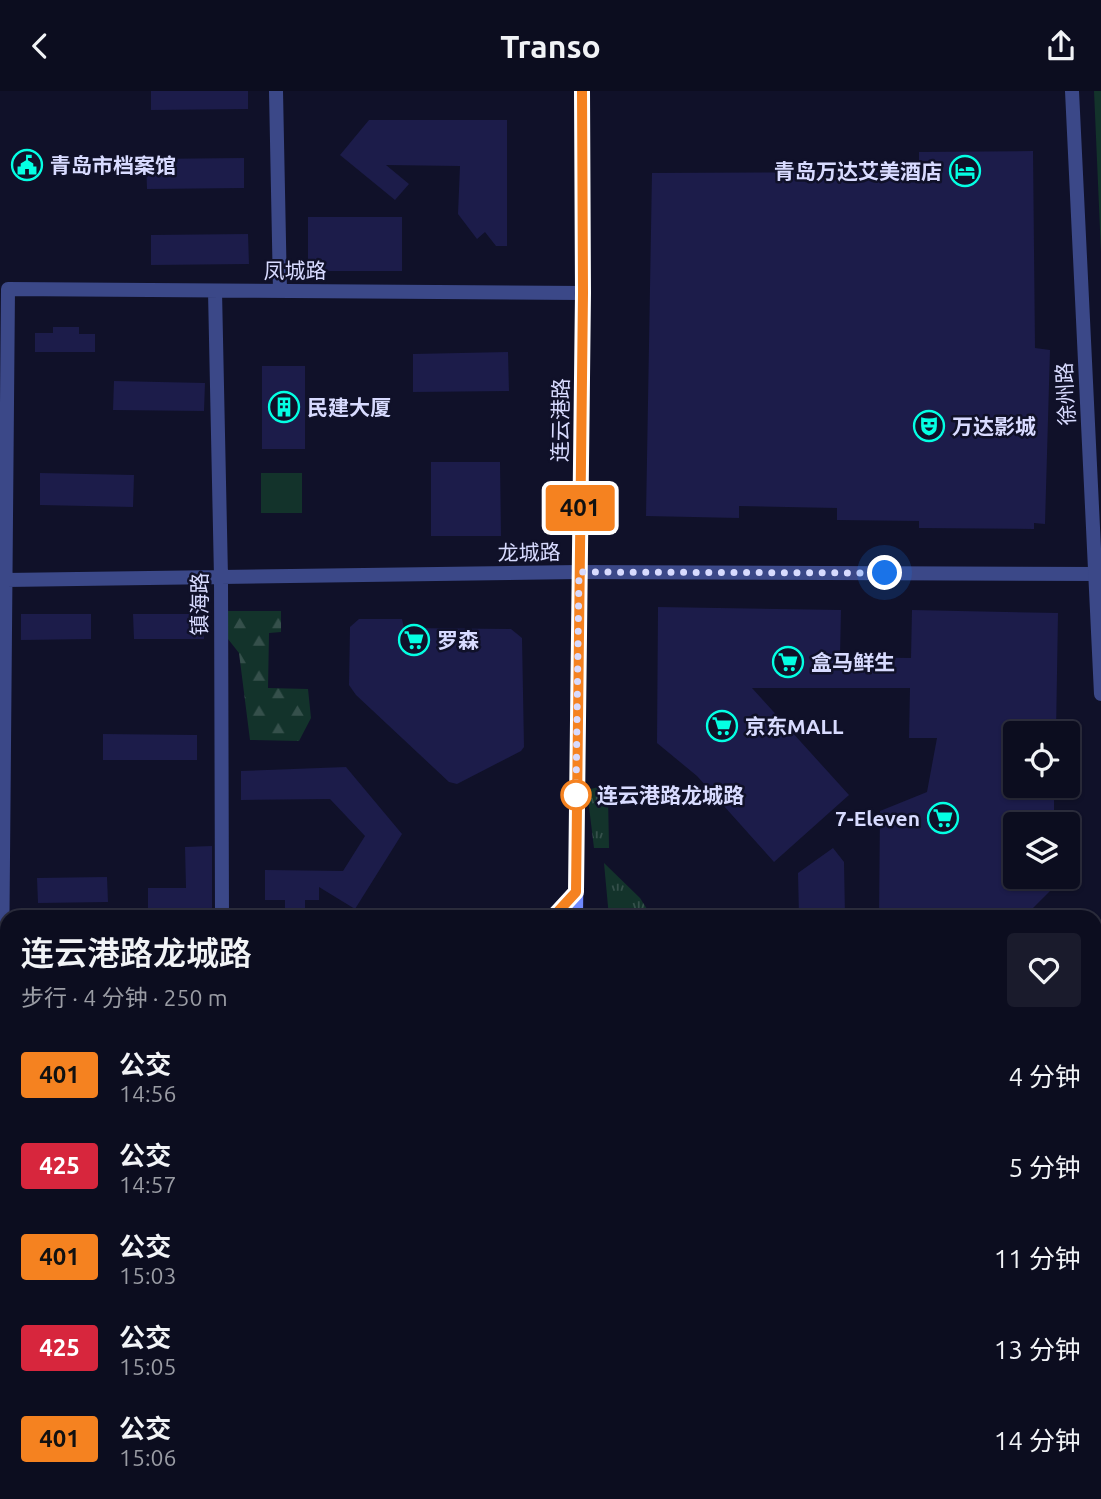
<!DOCTYPE html>
<html lang="zh">
<head>
<meta charset="utf-8">
<style>
  body { margin:0; font-family:Ubuntu,"Noto Sans SC",sans-serif; background:#1a1b2c; color:#f1f3f6; height:100vh; display:flex; flex-direction:column; font-size:26px; white-space:nowrap }
  * { box-sizing:border-box; margin:0 }
  p { font-size:23px; color:#9a9ca4 }
  .icon { flex:none; width:38px; height:38px; fill:none; stroke:currentColor; stroke-width:2; stroke-linecap:round; stroke-linejoin:round }
  .map { position:relative; flex:1; overflow:hidden }
  .drawer { position:absolute; left:0px; top:819px; width:1102px; height:590px; display:flex; flex-direction:column; background:#0c0d1f; border-radius:21px 21px 0 0; box-shadow:0 2px 5px #0004,0 0 0 2px #2c2d3d }
  .drawer>* { flex:none }
  .badge { padding:0 14px; border-radius:5px; font-size:24px; line-height:46px }
  .buttons { position:absolute; left:1003px; top:630px; display:grid; gap:14px }
  .buttons a { display:grid; place-items:center; width:77px; height:77px; border-radius:7px; background:#0c0d1f; box-shadow:0 2px 5px #0004,0 0 0 2px #2c2d3d; font-size:35px }
  .you { position:absolute; width:35px; height:35px; margin:-18px; border:5px solid #fff; border-radius:50%; background:#1a73e8; box-shadow:0 0 0 10px #1a73e833 }
  .map>.badge { position:absolute; translate:-50% -50%; box-shadow:0 0 0 4px #fff }
  .round { display:grid; place-items:center; flex:none; width:74px; height:74px; border-radius:7px; background:#1a1b2c }
  .overview { display:flex; align-items:center; justify-content:space-between; height:119px; padding:0 21px }
  h1 { font-size:33px; font-weight:600; line-height:52px }
  ul { padding:0; list-style:none }
  li { display:flex; align-items:center; gap:21px; height:91px; padding:0 21px }
  li div { flex:1 }
  li b { display:block; font-size:26px }
  li em { font-style:normal }
  li .badge { min-width:77px; font-weight:700; text-align:center }
  header { display:flex; justify-content:space-between; align-items:center; height:91px; padding:0 21px; background:#0c0d1f; font-size:32px; font-weight:600 }
  .map>svg:first-child { display:block }
  .grass { fill:url(#grass-tufts) }
  .forest { fill:url(#forest-firs) }
  .park { fill:url(#park-crowns) }
  .pitch { fill:#13332b }
  .building { fill:#1c1c4a }
  .lines { fill:none; stroke-linecap:round; stroke-linejoin:round }
  .minor { stroke:#3b4888; stroke-width:14 }
  .tertiary { stroke:#3b4888; stroke-width:14 }
  .secondary { stroke:#6f89ff; stroke-width:14 }
  .line-casing { stroke:#fff; stroke-width:16 }
  .line { stroke:#f58220; stroke-width:10 }
  .walk { stroke:#d8dbff; stroke-width:7; stroke-dasharray:0 12.6 }
  .stop-dot { fill:#fff; stroke:#f58220; stroke-width:3.5 }
  .labels { text-anchor:middle; dominant-baseline:central; stroke-width:5; stroke-linejoin:round; paint-order:stroke }
  .poi-label { font-size:21px; font-weight:bold; fill:#d8dbff; stroke:#101129; text-anchor:start }
  .street-label { font-size:21px; fill:#d8dbff; stroke:#101129 }
  .stop-label { font-size:21px; font-weight:bold; fill:#d8dbff; stroke:#101129; text-anchor:start }
</style>
</head>
<body>
<header><svg class="icon" aria-label="back" viewBox="0 0 24 24"><path d="M15 5l-7 7 7 7"/></svg>Transo<svg class="icon" aria-label="share" viewBox="0 0 24 24"><path d="M12 15V3M7 8l5-5 5 5M5 13v7h14v-7"/></svg></header>
<div class="map">
<svg width="1101" height="1408" viewBox="0 0 1101 1408">
  <defs>
    <pattern id="grass-tufts" width="24" height="20" patternUnits="userSpaceOnUse" patternTransform="scale(1.75)"><rect width="24" height="20" fill="#13332b"/><path d="M3 7l-1-3M5 7V3M7 7l1-3M15 17l-1-3M17 17v-4M19 17l1-3" fill="none" stroke="#35504b"/></pattern>
    <pattern id="forest-firs" width="22" height="20" patternUnits="userSpaceOnUse" patternTransform="scale(1.75)"><rect width="22" height="20" fill="#13332b"/><path d="M5 1l3.5 6h-7zM16 11l3.5 6h-7z" fill="#35504b"/></pattern>
    <pattern id="park-crowns" width="20" height="18" patternUnits="userSpaceOnUse" patternTransform="scale(1.75)"><rect width="20" height="18" fill="#13332b"/><path d="M2 6a3 3 0 1 1 6 0M12 15a3 3 0 1 1 6 0" fill="none" stroke="#35504b"/></pattern>
  </defs>
  <rect width="100%" height="100%" fill="#101129"/>
  <path class="grass" d="M602,695L608,706L609,757H594L587,699Z
    M604,772L640,807L652,826H609Z"/>
  <path class="forest" d="M228,520H281V541L269,542L268,597L308,598L311,627L299,650L250,649L239,562L228,548Z"/>
  <path class="park" d="M966,1402H1090L1088,1408H934Z"/>
  <path class="pitch" d="M1094,0H1101V162Z
    M261,382H302V422H261Z"/>
  <path class="building" d="M151,0H248V18L151,19Z
    M369,29H507V155H496L485,141L477,148L458,123L460,75L386,74L409,93L395,109L340,64Z
    M1033,60L1035,257L1050,259L1045,433L1034,432V438L919,437V430L837,429V417L739,415V427L646,425L652,82L919,81V61Z
    M244,67V97L147,98L146,68Z
    M308,126H402V180H308Z
    M248,143L249,173L151,174V144Z
    M53,236H79V243H95V261H35V242H53Z
    M508,261L509,300L413,301V263Z
    M262,275H305V358H262Z
    M114,290L205,292L204,320L113,319Z
    M431,371H500L501,445H431Z
    M40,382L134,384L133,416L40,414Z
    M658,516L841,519L840,566L911,567L912,519L1058,522L1056,642H1015L1014,649V701H1054V733H1015V786H1054V796L1024,826H879L880,720L927,701L937,647H909L910,597H752L849,704L774,771L697,685L657,652Z
    M21,523H91V548L21,549Z
    M133,523H203L204,548H134Z
    M359,528H402L404,537L511,538L522,547L524,656L521,660L457,693L449,691L356,604L349,594L350,536Z
    M103,643L197,644V669H103Z
    M346,676L402,743L355,818L319,796V809H305V817H285V809H265V779L343,780L365,745L330,708L241,709V680Z
    M212,755V822L148,823V797H186L185,756Z
    M833,757L844,771L845,826H799L798,782Z
    M107,786L108,811L38,812L37,787Z"/>
  <g class="lines">
    <path class="minor" d="M276,0L280,200
      M215,200L221,486L222,826
      M6,489L579,481L1101,483
      M2,881L8,198L583,202
      M1096,1155L1101,1152
      M219,1408V1402"/>
    <path class="tertiary" d="M1072,0L1101,603"/>
    <path class="secondary" d="M553,826L576,801
      M576,826L583,202L582,0
      M0,881H7
      M1096,887L1101,889
      M1096,901L1101,899
      M0,903L7,904
      M584,1402L585,1408"/>
  </g>
  <g class="lines">
    <g class="line-casing">
      <path id="line" d="M553,826L576,801L583,202L582,0"/>
    </g>
    <use href="#line" class="line"/>
    <path class="walk" d="M576,704L579,481L885,482"/>
  </g>
  <defs>
    <g id="civic-ring" transform="scale(1.575)"><circle r="9.5" fill="#101129" stroke="#04ffe3" stroke-width="1.5"/><path d="M-.6-6.5H3V-4.5H.6V-3L4-1V1h2V6H-6V1h2V-1L-.6-3ZM-1.2 2.5V6h2.4V2.5Z" fill="#04ffe3"/></g>
    <g id="hotel-ring" transform="scale(1.575)"><circle r="9.5" fill="#101129" stroke="#04ffe3" stroke-width="1.5"/><path d="M-6-4.5h1.5V1H6V5H4.5V3h-9V5H-6ZM-4 0a1.8 1.8 0 1 1 3.6 0ZM.5 0V-2.5h3Q6-2.5 6 0Z" fill="#04ffe3"/></g>
    <g id="building-ring" transform="scale(1.575)"><circle r="9.5" fill="#101129" stroke="#04ffe3" stroke-width="1.5"/><path d="M-4-6H4V6H1V3H-1V6H-4ZM-2.5-4.3h1.7v1.8h-1.7ZM.8-4.3h1.7v1.8H.8ZM-2.5-1h1.7V.8h-1.7ZM.8-1h1.7V.8H.8Z" fill="#04ffe3"/></g>
    <g id="theatre-ring" transform="scale(1.575)"><circle r="9.5" fill="#101129" stroke="#04ffe3" stroke-width="1.5"/><path d="M-5-5.5Q0-4 5-5.5V0Q5 5 0 6Q-5 5-5 0ZM-3.3-2.5H-1v1.5H-3.3ZM1-2.5H3.3v1.5H1ZM-2.8 1Q0 5.5 2.8 1Z" fill="#04ffe3"/></g>
    <g id="supermarket-ring" transform="scale(1.575)"><circle r="9.5" fill="#101129" stroke="#04ffe3" stroke-width="1.5"/><path d="M-6-5.5h2.5l.6 2H6L4.5 2H-2.5L-4.4-4H-6ZM-1.5 3.2a1.3 1.3 0 1 0 .1 0ZM3 3.2a1.3 1.3 0 1 0 .1 0Z" fill="#04ffe3"/></g>
  </defs>
  <g fill-rule="evenodd">
    <use href="#civic-ring" x="27" y="74"/>
    <use href="#hotel-ring" x="965" y="80"/>
    <use href="#building-ring" x="284" y="316"/>
    <use href="#theatre-ring" x="929" y="335"/>
    <use href="#supermarket-ring" x="414" y="549"/>
    <use href="#supermarket-ring" x="788" y="571"/>
    <use href="#supermarket-ring" x="722" y="635"/>
    <use href="#supermarket-ring" x="943" y="727"/>
  </g>
  <circle class="stop-dot" cx="576" cy="704" r="14"/>
  <g class="labels">
    <g class="poi-label">
      <text x="50" y="74">青岛市档案馆</text>
      <text x="942" y="80" text-anchor="end">青岛万达艾美酒店</text>
      <text x="307" y="316">民建大厦</text>
      <text x="952" y="335">万达影城</text>
      <text x="437" y="549">罗森</text>
      <text x="811" y="571">盒马鲜生</text>
      <text x="745" y="635">京东MALL</text>
      <text x="920" y="727" text-anchor="end">7-Eleven</text>
    </g>
    <g class="street-label">
      <text x="295" y="179">凤城路</text>
      <text transform="translate(1065 303) rotate(-93)">徐州路</text>
      <text transform="translate(560 329) rotate(-89)">连云港路</text>
      <text transform="translate(529 461) rotate(-1)">龙城路</text>
      <text transform="translate(199 513) rotate(-90)">镇海路</text>
    </g>
    <g class="stop-label">
      <text x="597" y="704">连云港路龙城路</text>
    </g>
  </g>
</svg>
<div class="buttons">
<a><svg class="icon" aria-label="locate" viewBox="0 0 24 24"><circle cx="12" cy="12" r="6"/><path d="M12 2v4M12 18v4M2 12h4M18 12h4"/></svg></a>
<a><svg class="icon" aria-label="layers" viewBox="0 0 24 24"><path d="M12 4l9 5-9 5-9-5zM3 14l9 5 9-5"/></svg></a>
</div>
<div class="you" style="left:885px;top:482px"></div>
<b class="badge" style="left:580px;top:417px;background:#f58220;color:#111">401</b>
<section class="drawer">
<div class="overview"><div><h1>连云港路龙城路</h1><p>步行 · 4 分钟 · 250 m</p></div><a class="round"><svg class="icon" aria-label="heart" viewBox="0 0 24 24"><path d="M12 20l-8-8c-3-5 5-10 8-4 3-6 11-1 8 4z"/></svg></a></div>
<ul>
<li><span class="badge" style="background:#f58220;color:#111">401</span><div><b>公交</b><p>14:56</p></div><em>4 分钟</em></li>
<li><span class="badge" style="background:#d7263d;color:#fff">425</span><div><b>公交</b><p>14:57</p></div><em>5 分钟</em></li>
<li><span class="badge" style="background:#f58220;color:#111">401</span><div><b>公交</b><p>15:03</p></div><em>11 分钟</em></li>
<li><span class="badge" style="background:#d7263d;color:#fff">425</span><div><b>公交</b><p>15:05</p></div><em>13 分钟</em></li>
<li><span class="badge" style="background:#f58220;color:#111">401</span><div><b>公交</b><p>15:06</p></div><em>14 分钟</em></li>
</ul>
</section>
</div>
</body>
</html>
